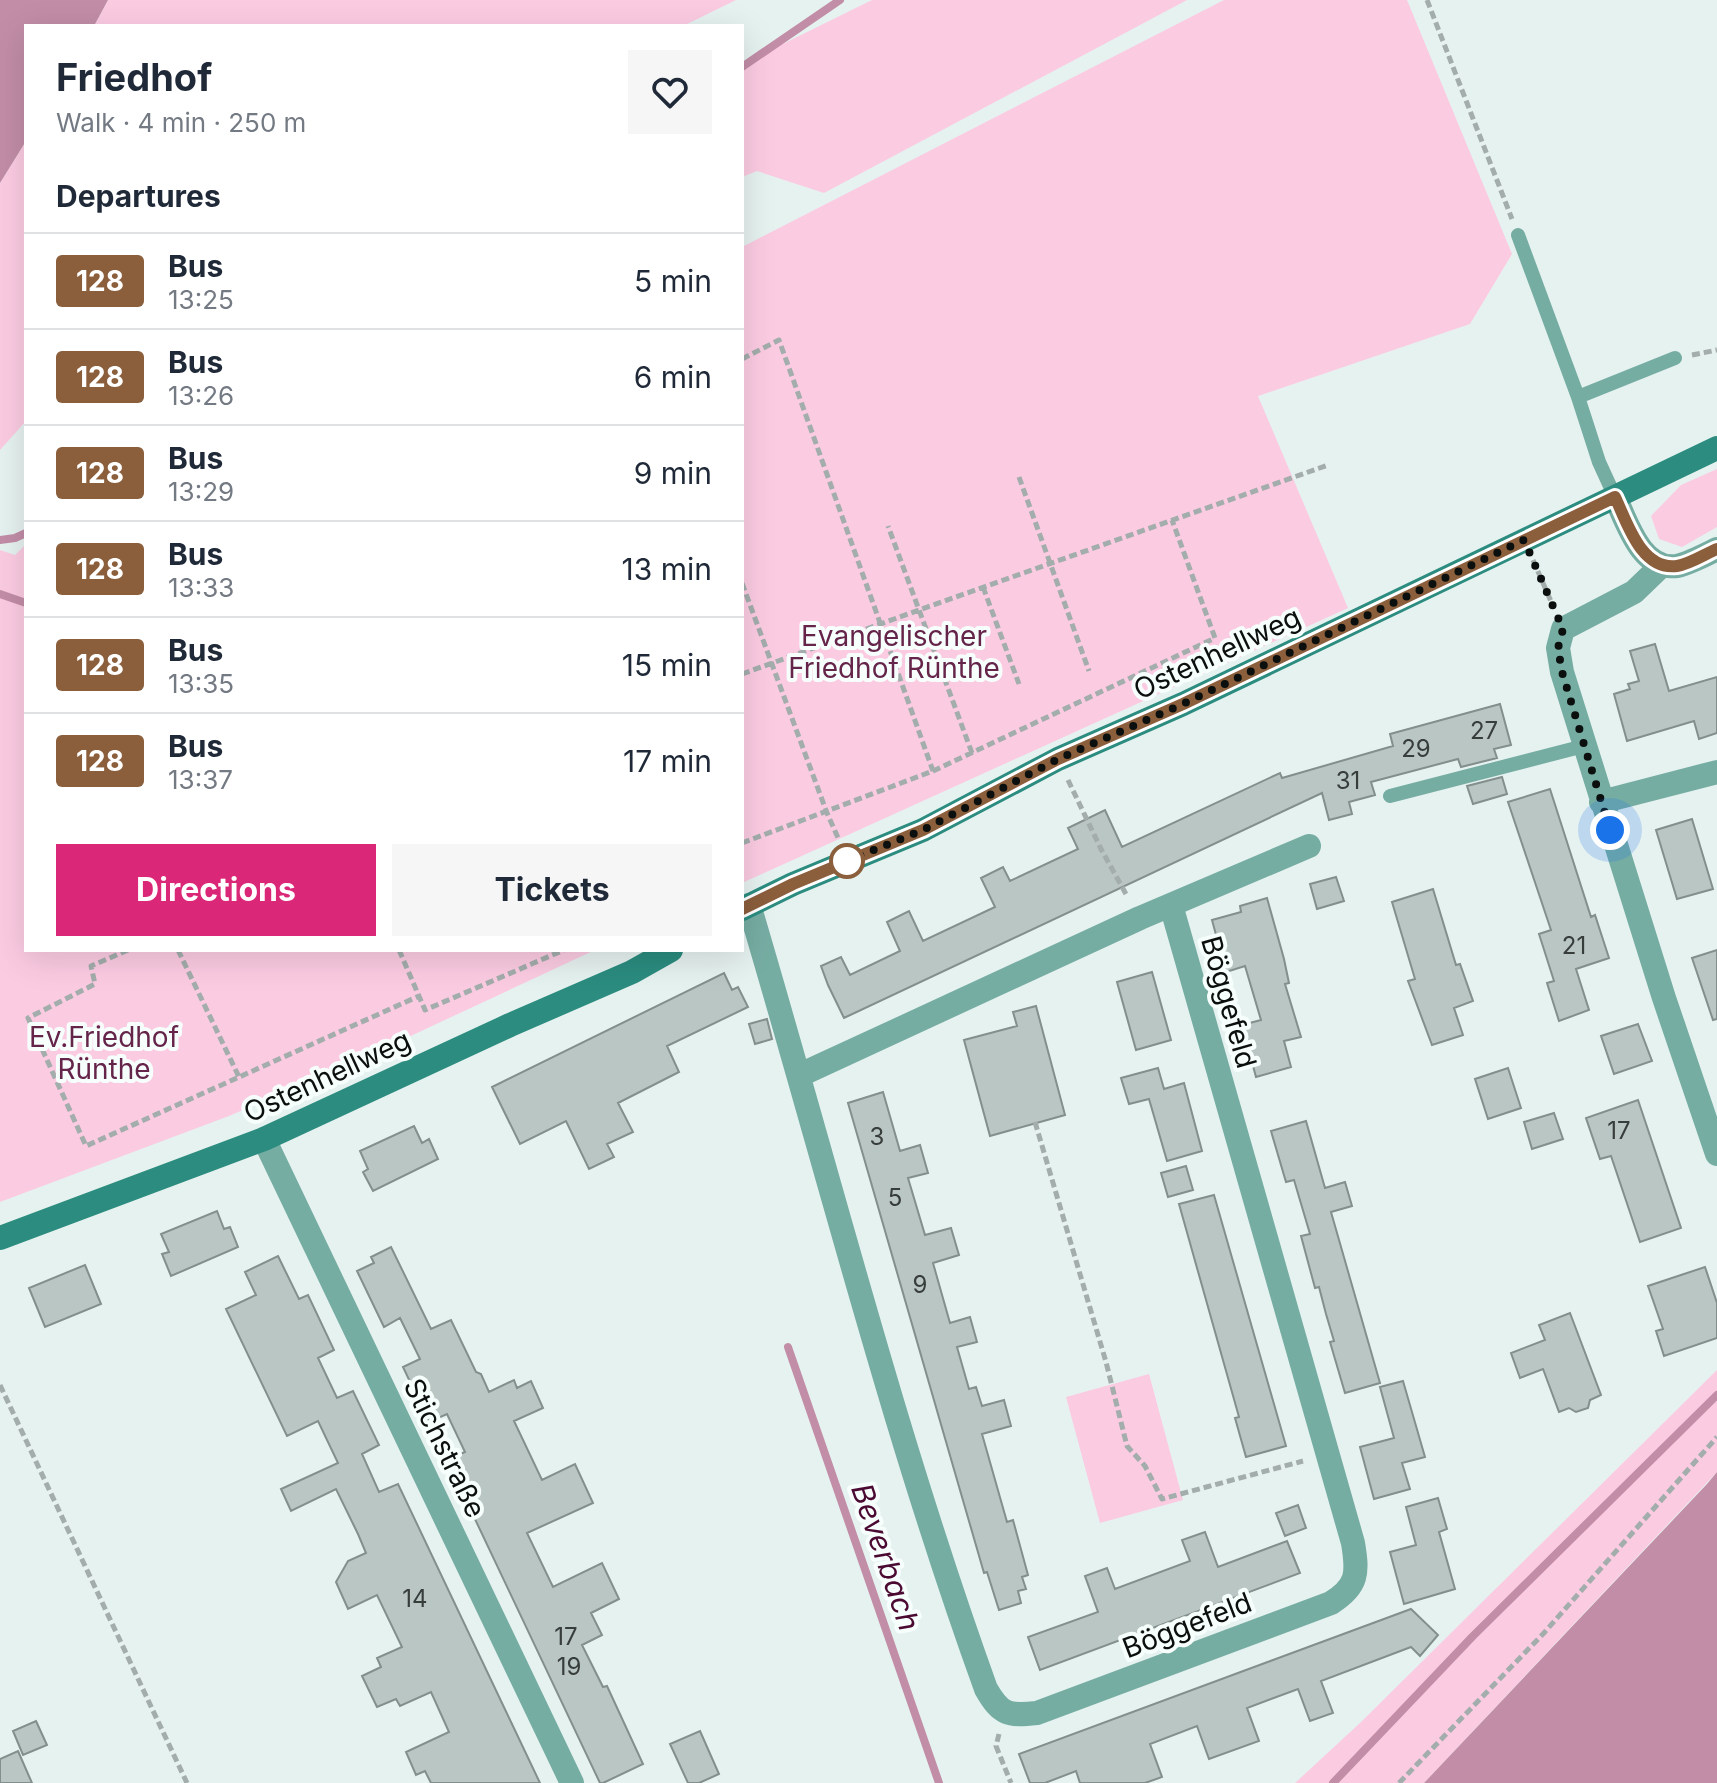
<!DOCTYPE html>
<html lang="en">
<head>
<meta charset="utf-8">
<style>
  body { margin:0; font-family:Inter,sans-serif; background:#f6f6f7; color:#1f2937; height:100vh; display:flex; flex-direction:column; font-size:30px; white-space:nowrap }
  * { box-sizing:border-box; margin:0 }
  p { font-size:26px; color:#747a83 }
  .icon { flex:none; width:44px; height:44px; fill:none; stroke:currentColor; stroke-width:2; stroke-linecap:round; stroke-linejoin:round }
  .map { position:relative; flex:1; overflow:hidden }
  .panel { position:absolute; left:24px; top:24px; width:720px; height:928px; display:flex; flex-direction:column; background:#fff; border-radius:0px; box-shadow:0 8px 32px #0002 }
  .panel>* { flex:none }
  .badge { padding:0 16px; border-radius:6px; font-size:28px; line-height:52px }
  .you { position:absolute; width:40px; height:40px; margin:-20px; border:6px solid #fff; border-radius:50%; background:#1a73e8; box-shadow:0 0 0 12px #1a73e833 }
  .map>.badge { position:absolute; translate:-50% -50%; box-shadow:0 0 0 4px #fff }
  h2 { padding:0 32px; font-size:30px; line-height:72px }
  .round { display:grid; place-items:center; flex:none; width:84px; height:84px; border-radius:0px; background:#f6f6f7 }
  .summary { display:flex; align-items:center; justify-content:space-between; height:136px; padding:0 32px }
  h1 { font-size:38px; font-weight:700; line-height:60px }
  .primary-button { display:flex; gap:16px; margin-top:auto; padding:16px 32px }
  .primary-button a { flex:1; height:92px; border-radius:0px; background:#db2777; color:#fff; font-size:32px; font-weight:700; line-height:92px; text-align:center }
  .primary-button a+a { background:#f6f6f7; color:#1f2937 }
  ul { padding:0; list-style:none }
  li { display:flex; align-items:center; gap:24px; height:96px; padding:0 32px; border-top:2px solid #e0e1e3 }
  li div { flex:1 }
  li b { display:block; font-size:30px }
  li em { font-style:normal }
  li .badge { min-width:88px; font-weight:700; text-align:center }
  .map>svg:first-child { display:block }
  .green { fill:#fbcbe2 }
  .water { fill:#c28da7 }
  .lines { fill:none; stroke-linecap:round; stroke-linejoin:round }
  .stream { stroke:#c28da7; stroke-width:8 }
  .building { fill:#bac6c3; stroke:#838f8c; stroke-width:2 }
  .path { stroke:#a3adab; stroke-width:5; stroke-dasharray:8 4; stroke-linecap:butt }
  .service { stroke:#76ada3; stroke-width:14 }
  .minor { stroke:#76ada3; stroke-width:24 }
  .secondary { stroke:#2b8c7f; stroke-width:24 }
  .line-casing { stroke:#fff; stroke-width:18 }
  .line { stroke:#8b5e3c; stroke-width:12 }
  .walk { stroke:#0b0f0e; stroke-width:8; stroke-dasharray:0 14.4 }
  .stop-dot { fill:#fff; stroke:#8b5e3c; stroke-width:4 }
  .labels { text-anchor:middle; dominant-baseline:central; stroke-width:8; stroke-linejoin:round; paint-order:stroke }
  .number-label { font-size:24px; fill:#373d3b }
  .park-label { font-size:28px; fill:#652449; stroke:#f7fffd }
  .street-label { font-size:28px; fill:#0b0f0e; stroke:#f7fffd }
  .water-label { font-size:30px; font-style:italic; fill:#4a0a32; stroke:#f7fffd }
</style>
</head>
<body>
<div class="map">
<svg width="1717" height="1783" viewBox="0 0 1717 1783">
  <rect width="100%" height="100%" fill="#e6f2f0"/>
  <path class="green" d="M108,0H736L683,26H94Z
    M872,0H1187L824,193L757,171L742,177V64Z
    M1224,0H1407L1512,254L1470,324L1258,396L1348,608L742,883V247Z
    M26,141V421L0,450V183Z
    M1717,469V527L1682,547L1659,539L1651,516L1681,485Z
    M26,544V950H595L357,1061L229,1116L0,1202V550L15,555Z
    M1717,1370V1472L1424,1783H1295L1360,1723Z
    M1149,1374L1183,1500L1100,1523L1066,1397Z"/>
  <path class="water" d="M0,0H108L94,26H26V141L0,183Z
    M1717,1472V1783H1424L1707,1484Z"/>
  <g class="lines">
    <path class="stream" d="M742,67L840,0
      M0,540L15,538L26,533
      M0,594L26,603
      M788,1347L939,1783
      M1333,1783L1473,1636L1717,1395"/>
  </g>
  <path class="building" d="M1655,644L1669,691L1717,677V733L1699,739L1694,721L1627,741L1614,694L1630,689L1628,684L1639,681L1630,651Z
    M1500,704L1511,745L1494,749L1497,758L1461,767L1458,759L1371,782L1375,795L1349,802L1352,814L1329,820L1322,793L844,1018L828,985L821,966L841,957L850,975L900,951L887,922L909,911L923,941L995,907L981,878L1003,867L1010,881L1078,849L1068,828L1105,810L1122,847L1280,773L1282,778L1393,746L1390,734Z
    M1502,777L1507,794L1473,804L1467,786Z
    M1550,789L1591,917L1595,915L1609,958L1576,969L1589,1010L1559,1021L1547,983L1554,981L1539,934L1551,930L1508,802Z
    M1692,819L1713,889L1677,899L1656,830Z
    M1336,877L1344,901L1317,909L1310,884Z
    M1433,889L1456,965L1460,964L1473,1001L1454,1008L1463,1035L1432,1045L1408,981L1415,979L1392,902Z
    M1267,898L1284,959L1289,983L1285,984L1301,1037L1284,1041L1291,1067L1256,1077L1242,1025L1261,1020L1245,966L1226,972L1212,920L1241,912L1240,906Z
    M1717,950V1019L1713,1020L1692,958Z
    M1152,972L1171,1040L1136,1050L1117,982Z
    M724,973L732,990L738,987L748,1007L667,1046L679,1072L618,1103L633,1132L607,1144L614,1157L589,1169L566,1121L520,1144L492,1087Z
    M1036,1006L1065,1115L990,1136L964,1040L1017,1026L1013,1012Z
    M767,1019L772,1039L755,1044L749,1024Z
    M1638,1024L1652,1061L1614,1074L1601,1036Z
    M1158,1068L1164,1089L1184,1083L1202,1151L1167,1161L1149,1099L1129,1104L1121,1078Z
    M1508,1068L1521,1108L1488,1119L1475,1079Z
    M883,1092L900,1151L920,1145L928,1173L908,1178L925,1235L951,1228L959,1255L933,1263L950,1323L970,1317L977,1342L957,1347L969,1389L976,1387L982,1406L1004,1400L1011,1426L982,1434L1007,1522L1013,1520L1028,1575L1022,1577L1026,1589L1018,1591L1021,1603L999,1610L987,1572L984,1573L848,1103Z
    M1638,1100L1681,1228L1640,1242L1611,1156L1600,1159L1586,1118Z
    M1554,1113L1563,1139L1532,1149L1524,1122Z
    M1306,1121L1325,1188L1345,1182L1352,1206L1331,1212L1380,1383L1345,1393L1330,1342L1334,1341L1326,1314L1319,1287L1315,1288L1301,1236L1310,1234L1294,1180L1286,1182L1271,1131Z
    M414,1126L422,1143L429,1139L438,1159L373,1191L363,1172L368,1169L360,1151Z
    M1186,1166L1193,1190L1168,1197L1161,1173Z
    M1214,1195L1286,1446L1246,1457L1235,1418L1239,1417L1179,1204Z
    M217,1211L224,1229L230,1227L238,1247L171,1276L162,1254L169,1252L161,1234Z
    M391,1247L431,1329L451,1320L476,1372L481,1374L489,1392L514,1380L517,1388L531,1381L543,1408L514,1421L542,1480L575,1464L593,1503L527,1533L553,1587L602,1563L619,1599L591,1613L602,1635L582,1645L603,1687L607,1686L643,1764L603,1783H600L447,1460L465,1452L447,1414L429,1422L403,1367L420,1359L400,1318L384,1327L357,1271L374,1263L371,1257Z
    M278,1256L299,1299L308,1295L334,1350L318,1358L337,1398L353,1391L379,1445L362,1454L379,1492L398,1484L540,1783H431L425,1771L416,1775L406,1752L449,1732L431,1692L400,1706L396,1699L377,1707L362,1676L381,1667L377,1658L402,1647L377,1595L348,1609L336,1582L348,1561L366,1553L358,1534L336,1489L291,1511L281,1489L338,1463L318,1421L287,1436L226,1309L256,1295L245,1272Z
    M85,1265L101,1304L45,1327L29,1288Z
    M1705,1267L1717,1303V1338L1664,1356L1656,1331L1663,1329L1648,1286Z
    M1570,1313L1601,1395L1590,1400L1588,1408L1576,1412L1569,1408L1559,1412L1543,1369L1520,1378L1511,1353L1545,1340L1539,1325Z
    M1403,1381L1425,1457L1402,1463L1410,1489L1374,1499L1360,1447L1394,1438L1380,1387Z
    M1438,1498L1447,1529L1439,1532L1455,1589L1404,1604L1390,1552L1416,1545L1406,1507Z
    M1298,1505L1306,1528L1285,1536L1276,1513Z
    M1205,1532L1218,1567L1287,1541L1300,1573L1040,1670L1028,1637L1098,1612L1085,1576L1107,1568L1115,1589L1190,1561L1182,1540Z
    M1411,1609L1438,1635L1420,1656L1411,1647L1321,1681L1333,1713L1310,1721L1298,1689L1247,1708L1259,1741L1209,1759L1197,1726L1150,1744L1162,1777L1145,1783H1080L1076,1771L1045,1783H1030L1019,1754Z
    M36,1721L47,1745L23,1755L13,1731Z
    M700,1731L719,1774L699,1783H688L670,1744Z
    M18,1751L32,1783H0V1759Z"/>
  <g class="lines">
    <path class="path" d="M1427,0L1512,219
      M1692,355L1717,350
      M742,359L779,340L933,771
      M1019,477L1089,671
      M1533,560L1553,606
      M742,583L827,813L839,840
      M983,587L1019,684
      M742,674L919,610L888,526
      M972,753L919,610L1328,465
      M1068,780L1101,849L1127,896
      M742,843L933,771L1215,638L1172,520
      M128,950L91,966L95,984L28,1018L86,1146L419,996
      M178,950L239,1077
      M399,950L425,1010L564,950
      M1035,1122L1106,1362L1127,1446L1145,1466L1162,1499L1303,1461
      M0,1385L187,1783
      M999,1734L996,1746L1011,1783
      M1399,1783L1543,1634L1717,1437"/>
    <path class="service" d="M1518,235L1578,397L1599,462L1615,497
      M1578,397L1675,358
      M1390,796L1584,746"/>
    <path class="minor" d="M1615,497C1627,522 1641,571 1677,566C1690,563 1705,555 1717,549
      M1661,566L1634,592L1563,629L1558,648L1562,672L1664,998L1717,1154
      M1601,802L1717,772
      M749,905C827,1167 893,1432 986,1689C1001,1715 1008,1716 1037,1713L1331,1603C1358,1586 1358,1573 1353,1543L1171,905
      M800,1075L1140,918L1309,846
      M264,1139L572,1783"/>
    <path class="secondary" d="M742,909L793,884L923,830L1058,759L1183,704L1717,448
      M0,1238L264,1139L510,1025L632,972L671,950"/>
  </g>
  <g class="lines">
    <g class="line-casing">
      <path id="line" d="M742,909L793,884L923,830L1058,759L1183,704L1615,497C1627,522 1641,571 1677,566C1690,564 1705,554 1717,549"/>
    </g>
    <use href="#line" class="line"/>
    <path class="walk" d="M847,861L923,830L1058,759L1183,704L1524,540L1563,629L1558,648L1562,672L1610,830"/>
  </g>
  <circle class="stop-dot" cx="847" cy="861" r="16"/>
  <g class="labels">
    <g class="number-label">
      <text x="1484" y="730">27</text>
      <text x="1416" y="748">29</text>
      <text x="1348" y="780">31</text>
      <text x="1574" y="945">21</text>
      <text x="1619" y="1130">17</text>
      <text x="877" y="1136">3</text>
      <text x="895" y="1197">5</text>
      <text x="920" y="1284">9</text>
      <text x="415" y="1598">14</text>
      <text x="566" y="1636">17</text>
      <text x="569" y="1666">19</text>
    </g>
    <g class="park-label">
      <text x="894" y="636">Evangelischer<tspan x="894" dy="32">Friedhof Rünthe</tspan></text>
      <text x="104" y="1037">Ev.Friedhof<tspan x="104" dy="32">Rünthe</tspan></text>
    </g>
    <g class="street-label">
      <text transform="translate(1217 653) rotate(-25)">Ostenhellweg</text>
      <text transform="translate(1229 1002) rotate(74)">Böggefeld</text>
      <text transform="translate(327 1076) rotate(-25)">Ostenhellweg</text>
      <text transform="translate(445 1448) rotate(64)">Stichstraße</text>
      <text transform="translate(1187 1625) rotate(-21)">Böggefeld</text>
    </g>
    <g class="water-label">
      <text transform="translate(886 1557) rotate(71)">Beverbach</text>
    </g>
  </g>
</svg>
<div class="you" style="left:1610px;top:830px"></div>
<section class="panel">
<div class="summary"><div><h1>Friedhof</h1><p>Walk · 4 min · 250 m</p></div><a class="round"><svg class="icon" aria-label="heart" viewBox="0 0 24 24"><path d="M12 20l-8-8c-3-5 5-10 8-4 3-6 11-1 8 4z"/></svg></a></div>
<h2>Departures</h2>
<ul>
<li><span class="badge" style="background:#8b5e3c;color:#fff">128</span><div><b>Bus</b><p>13:25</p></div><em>5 min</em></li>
<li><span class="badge" style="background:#8b5e3c;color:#fff">128</span><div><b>Bus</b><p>13:26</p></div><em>6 min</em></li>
<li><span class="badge" style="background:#8b5e3c;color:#fff">128</span><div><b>Bus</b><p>13:29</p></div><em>9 min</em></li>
<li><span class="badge" style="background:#8b5e3c;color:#fff">128</span><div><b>Bus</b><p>13:33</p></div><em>13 min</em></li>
<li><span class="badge" style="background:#8b5e3c;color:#fff">128</span><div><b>Bus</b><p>13:35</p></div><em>15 min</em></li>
<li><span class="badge" style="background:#8b5e3c;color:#fff">128</span><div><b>Bus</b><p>13:37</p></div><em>17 min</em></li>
</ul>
<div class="primary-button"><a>Directions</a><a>Tickets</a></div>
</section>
</div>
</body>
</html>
